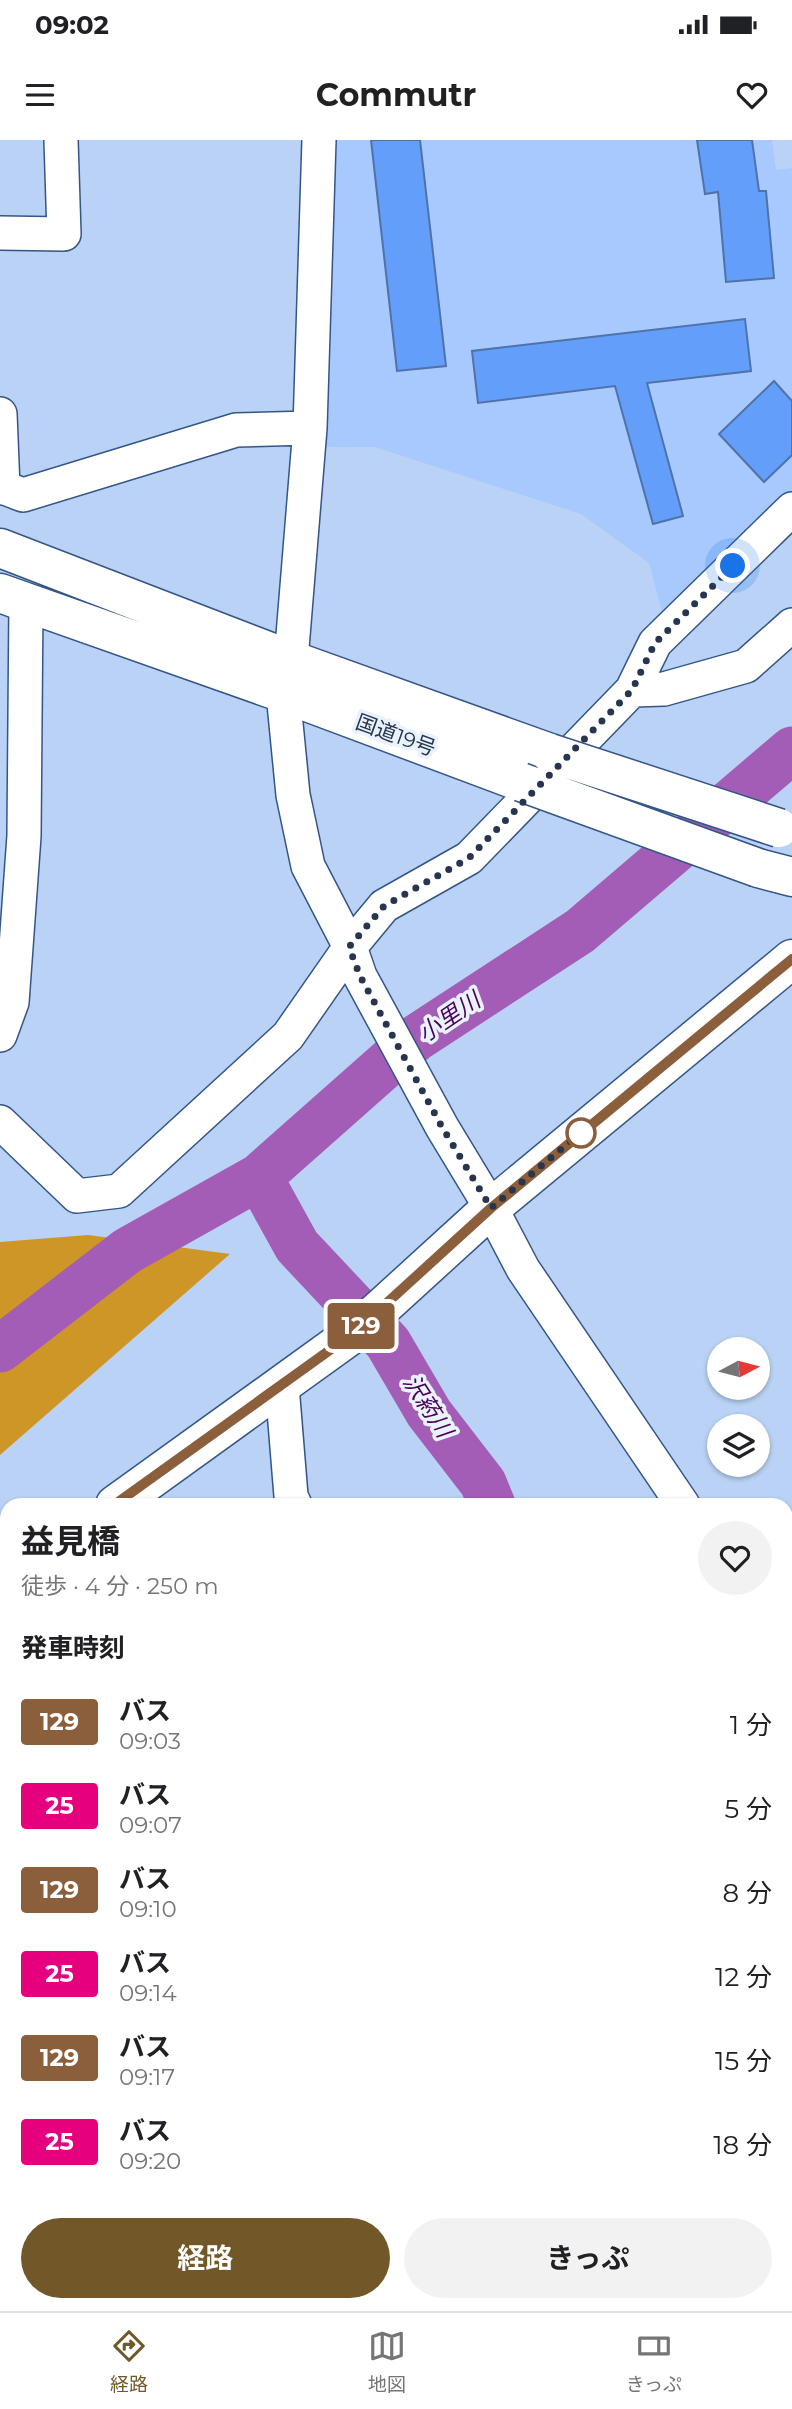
<!DOCTYPE html>
<html lang="ja">
<head>
<meta charset="utf-8">
<style>
  body { margin:0; font-family:Montserrat,"Noto Sans JP",sans-serif; background:#f2f2f2; color:#202124; height:100vh; display:flex; flex-direction:column; font-size:26px; white-space:nowrap }
  * { box-sizing:border-box; margin:0 }
  p { font-size:23px; color:#757577 }
  .icon { flex:none; width:38px; height:38px; fill:none; stroke:currentColor; stroke-width:2; stroke-linecap:round; stroke-linejoin:round }
  .map { position:relative; flex:1; overflow:hidden }
  .details { position:absolute; left:0px; top:1358px; width:793px; height:814px; display:flex; flex-direction:column; background:#fff; border-radius:21px 21px 0 0; box-shadow:0 2px 5px #0004 }
  .details>* { flex:none }
  .badge { padding:0 14px; border-radius:5px; font-size:24px; line-height:46px }
  .needle { width:46px; rotate:83deg }
  .buttons { position:absolute; left:707px; top:1197px; display:grid; gap:14px }
  .buttons a { display:grid; place-items:center; width:63px; height:63px; border-radius:50%; background:#fff; box-shadow:0 2px 5px #0004; font-size:35px }
  .you { position:absolute; width:35px; height:35px; margin:-18px; border:5px solid #fff; border-radius:50%; background:#1a73e8; box-shadow:0 0 0 10px #1a73e833 }
  .map>.badge { position:absolute; translate:-50% -50%; box-shadow:0 0 0 4px #fff }
  h2 { padding:0 21px; font-size:26px; line-height:63px }
  .round { display:grid; place-items:center; flex:none; width:74px; height:74px; border-radius:37px; background:#f2f2f2 }
  .headline { display:flex; align-items:center; justify-content:space-between; height:119px; padding:0 21px }
  h1 { font-size:33px; font-weight:700; line-height:52px }
  .cta { display:flex; gap:14px; margin-top:auto; padding:14px 21px }
  .cta a { flex:1; height:80px; border-radius:42px; background:#725729; color:#fff; font-size:28px; font-weight:700; line-height:80px; text-align:center }
  .cta a+a { background:#f2f2f2; color:#202124 }
  ul { padding:0; list-style:none }
  li { display:flex; align-items:center; gap:21px; height:84px; padding:0 21px }
  li div { flex:1 }
  li b { display:block; font-size:26px }
  li em { font-style:normal }
  li .badge { min-width:77px; font-weight:700; text-align:center }
  .status { display:flex; justify-content:space-between; align-items:center; height:49px; padding:0 35px; background:#fff; direction:ltr }
  .status svg { height:19px; fill:currentColor }
  header { display:flex; justify-content:space-between; align-items:center; height:91px; padding:0 21px; background:#fff; font-size:32px; font-weight:700 }
  .menu { display:flex; justify-content:space-around; align-items:center; height:98px; border-top:2px solid #e0e0e0; background:#fff; font-size:19px; color:#757577 }
  .menu a { display:grid; justify-items:center; gap:4px }
  .menu .selected { color:#725729 }
  .map>svg:first-child { display:block }
  .built { fill:#a7c9fd }
  .green { fill:#ce9627 }
  .lines { fill:none; stroke-linecap:round; stroke-linejoin:round }
  .river { stroke:#a35db6; stroke-width:47 }
  .building { fill:#639efa; stroke:#4f72a8; stroke-width:2 }
  .minor-casing { stroke:#345588; stroke-width:36 }
  .major-casing { stroke:#345588; stroke-width:41 }
  .highway-casing { stroke:#345588; stroke-width:41 }
  .minor { stroke:#fff; stroke-width:33 }
  .major { stroke:#fff; stroke-width:38 }
  .highway { stroke:#fff; stroke-width:38 }
  .highway-bridge-casing { stroke:#345588; stroke-width:41; stroke-linecap:butt }
  .highway-bridge { stroke:#fff; stroke-width:38 }
  .line-casing { stroke:#fff; stroke-width:16 }
  .line { stroke:#8b5e3c; stroke-width:10 }
  .walk { stroke:#27364e; stroke-width:7; stroke-dasharray:0 12.6 }
  .stop-dot { fill:#fff; stroke:#8b5e3c; stroke-width:3.5 }
  .labels { text-anchor:middle; dominant-baseline:central; stroke-width:7; stroke-linejoin:round; paint-order:stroke }
  .street-label { font-size:21px; fill:#27364e; stroke:#eaf2fe }
  .water-label { font-size:23px; font-style:italic; fill:#4b035b; stroke:#eaf2fe }
</style>
</head>
<body>
<div class="status"><b>09:02</b><svg viewBox="0 0 49 12"><path d="M0 12V9h3v3zM5 12V6h3v6zM10 12V3h3v9zM15 12V0h3v12zM26 1h20v11H26zM47 4h2v5h-2z"/></svg></div>
<header><svg class="icon" aria-label="menu" viewBox="0 0 24 24"><path d="M4 6h16M4 12h16M4 18h16"/></svg>Commutr<svg class="icon" aria-label="heart" viewBox="0 0 24 24"><path d="M12 20l-8-8c-3-5 5-10 8-4 3-6 11-1 8 4z"/></svg></header>
<div class="map">
<svg width="792" height="2171" viewBox="0 0 792 2171">
  <rect width="100%" height="100%" fill="#bad2f5"/>
  <path class="built" d="M329,0H772L776,30L792,28V351L665,482L649,423L581,374L375,307H321Z"/>
  <path class="green" d="M88,1095L230,1114L0,1315V1102Z
    M7,1628V2165H159L160,2171H0V1630Z
    M786,1768L792,1770V1950L786,1948Z
    M786,2122L792,2124V2171H552L550,2165H786Z"/>
  <g class="lines">
    <path class="river" d="M259,1037L297,1106L388,1203L429,1273L483,1343L492,1365
      M0,1209L127,1111L259,1037L416,898L580,791L792,610
      M786,1738L792,1739"/>
  </g>
  <path class="building" d="M371,0H420L446,226L397,231Z
    M697,0H752L759,51H766L774,138L726,142L718,52L705,54Z
    M745,179L751,231L647,243L683,376L653,384L615,246L478,263L472,211Z
    M774,241L792,261V315L764,342L719,294Z"/>
  <g class="lines">
    <g class="minor-casing">
      <path id="minor" d="M319,0L310,288L291,520L283,553L293,655L308,726L350,807L360,836L442,987L491,1068L523,1129L683,1365
        M0,93L64,94L61,0
        M0,274L3,348
        M0,346L23,355L236,290L310,288
        M632,550L664,549L746,526L792,485
        M0,895L12,862L24,696L26,462
        M0,982L77,1056L119,1051L288,896L350,807L384,766L469,718L632,550L655,503L792,369
        M282,1246L291,1356L295,1365
        M786,1514L792,1522
        M344,2171L347,2165"/>
    </g>
    <g class="major-casing">
      <path id="major" d="M115,1365L355,1192L491,1068L792,819
        M0,1446L7,1441"/>
    </g>
    <g class="highway-casing">
      <path id="highway" d="M0,408L291,520L550,613
        M0,453L283,553L521,642
        M758,728L792,737"/>
    </g>
    <use href="#minor" class="minor"/>
    <use href="#major" class="major"/>
    <use href="#highway" class="highway"/>
    <g class="highway-bridge-casing">
      <path id="highway-bridge" d="M550,613L779,688
        M521,642L758,728"/>
    </g>
    <use href="#highway-bridge" class="highway-bridge"/>
  </g>
  <g class="lines">
    <g class="line-casing">
      <path id="line" d="M114,1365L355,1192L491,1068L792,819"/>
    </g>
    <use href="#line" class="line"/>
    <path class="walk" d="M581,993L590,985L491,1068L442,987L360,836L349,807L384,766L469,718L632,550L655,503L733,426"/>
  </g>
  <circle class="stop-dot" cx="581" cy="993" r="14"/>
  <g class="labels">
    <g class="street-label">
      <text transform="translate(396 595) rotate(20)">国道19号</text>
    </g>
    <g class="water-label">
      <text transform="translate(449 877) rotate(-34)">小里川</text>
      <text transform="translate(428 1266) rotate(57)">沢葯川</text>
    </g>
  </g>
</svg>
<div class="buttons">
<a><svg class="needle" viewBox="-14 -14 28 28"><path d="M0-13l5 13h-10z" fill="#e53935"/><path d="M0 13l5-13h-10z" fill="#757577"/></svg></a>
<a><svg class="icon" aria-label="layers" viewBox="0 0 24 24"><path d="M12 4l9 5-9 5-9-5zM3 14l9 5 9-5"/></svg></a>
</div>
<div class="you" style="left:733px;top:426px"></div>
<b class="badge" style="left:361px;top:1186px;background:#8b5e3c;color:#fff">129</b>
<section class="details">
<div class="headline"><div><h1>益見橋</h1><p>徒歩 · 4 分 · 250 m</p></div><a class="round"><svg class="icon" aria-label="heart" viewBox="0 0 24 24"><path d="M12 20l-8-8c-3-5 5-10 8-4 3-6 11-1 8 4z"/></svg></a></div>
<h2>発車時刻</h2>
<ul>
<li><span class="badge" style="background:#8b5e3c;color:#fff">129</span><div><b>バス</b><p>09:03</p></div><em>1 分</em></li>
<li><span class="badge" style="background:#e6007e;color:#fff">25</span><div><b>バス</b><p>09:07</p></div><em>5 分</em></li>
<li><span class="badge" style="background:#8b5e3c;color:#fff">129</span><div><b>バス</b><p>09:10</p></div><em>8 分</em></li>
<li><span class="badge" style="background:#e6007e;color:#fff">25</span><div><b>バス</b><p>09:14</p></div><em>12 分</em></li>
<li><span class="badge" style="background:#8b5e3c;color:#fff">129</span><div><b>バス</b><p>09:17</p></div><em>15 分</em></li>
<li><span class="badge" style="background:#e6007e;color:#fff">25</span><div><b>バス</b><p>09:20</p></div><em>18 分</em></li>
</ul>
<div class="cta"><a>経路</a><a>きっぷ</a></div>
</section>
</div>
<nav class="menu">
<a class="selected"><svg class="icon" aria-label="directions" viewBox="0 0 24 24"><path d="M12 3l9 9-9 9-9-9zM9 14v-3h6M13 9l2 2-2 2"/></svg>経路</a>
<a><svg class="icon" aria-label="map" viewBox="0 0 24 24"><path d="M3 6l6-2 6 2 6-2v14l-6 2-6-2-6 2zM9 4v14M15 6v14"/></svg>地図</a>
<a><svg class="icon" aria-label="tickets" viewBox="0 0 24 24"><path d="M3 7h18v10H3zM15 7v10"/></svg>きっぷ</a>
</nav>
</body>
</html>
